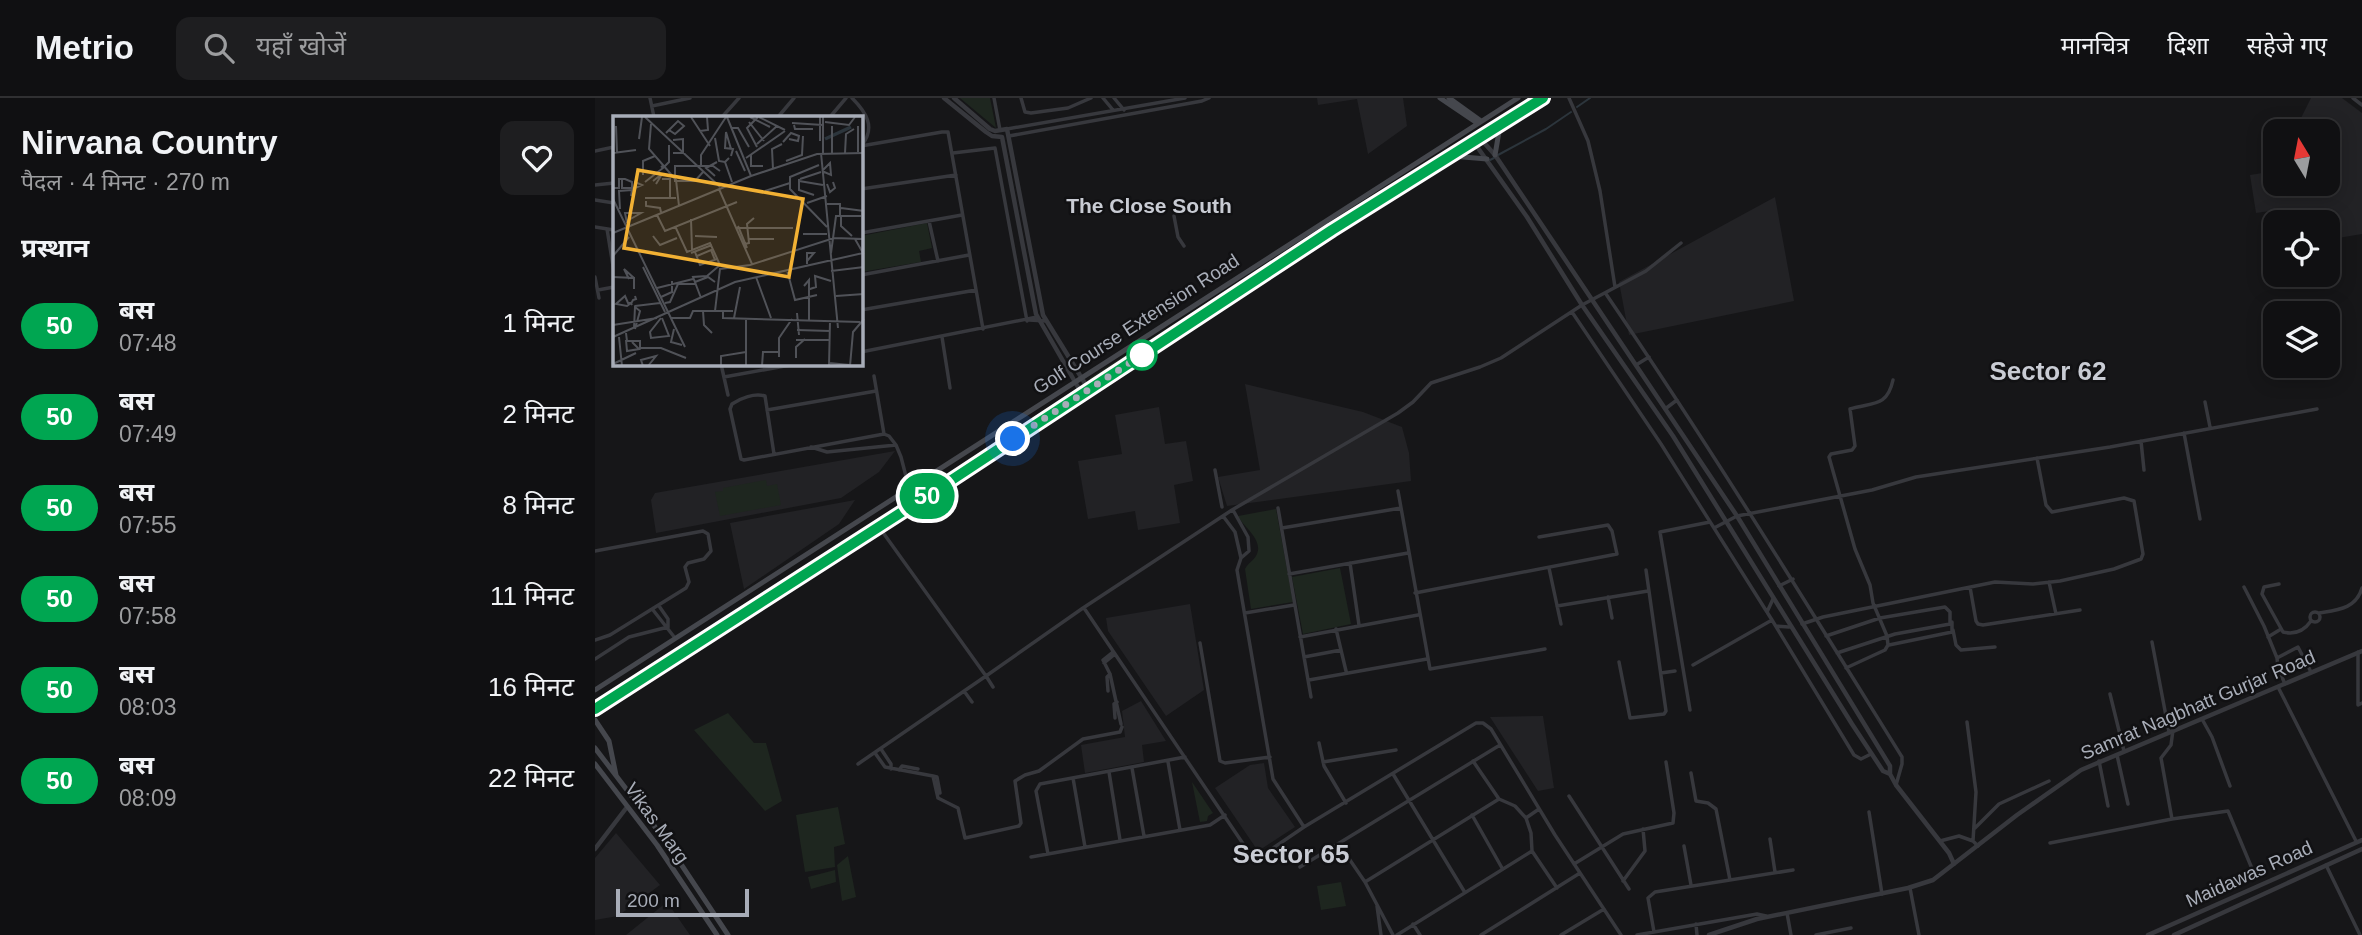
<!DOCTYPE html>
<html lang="hi">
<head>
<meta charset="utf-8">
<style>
  body { margin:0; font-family:Arial,"Noto Sans Devanagari",sans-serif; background:#1e1e20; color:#f1f3f6; height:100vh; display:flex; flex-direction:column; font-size:26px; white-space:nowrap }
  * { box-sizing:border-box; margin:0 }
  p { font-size:23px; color:#9c9d9f }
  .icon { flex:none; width:38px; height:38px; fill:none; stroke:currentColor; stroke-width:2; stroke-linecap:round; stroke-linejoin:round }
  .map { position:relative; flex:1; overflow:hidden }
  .sheet { display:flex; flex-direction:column; background:#101012; width:595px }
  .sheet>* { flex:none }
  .badge { padding:0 14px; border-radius:23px; font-size:24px; line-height:46px }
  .needle { width:46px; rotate:350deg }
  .fabs { position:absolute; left:1668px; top:21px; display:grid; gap:14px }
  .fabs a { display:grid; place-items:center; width:77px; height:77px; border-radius:14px; background:#101012; box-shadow:0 4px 18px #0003,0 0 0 2px #303032; font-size:35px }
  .scale { position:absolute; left:21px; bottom:18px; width:133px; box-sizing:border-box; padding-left:7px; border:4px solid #a8adb8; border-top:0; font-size:19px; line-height:24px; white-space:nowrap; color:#a8adb8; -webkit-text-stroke:5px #111113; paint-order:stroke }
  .you { position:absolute; width:35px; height:35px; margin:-18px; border:5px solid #fff; border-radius:50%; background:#1a73e8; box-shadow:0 0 0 10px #1a73e833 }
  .map>.badge { position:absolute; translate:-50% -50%; box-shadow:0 0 0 4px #fff }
  h2 { padding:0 21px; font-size:26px; line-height:63px }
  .round { display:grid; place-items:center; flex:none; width:74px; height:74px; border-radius:14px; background:#1e1e20 }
  .headline { display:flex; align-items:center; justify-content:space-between; height:119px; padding:0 21px }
  h1 { font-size:33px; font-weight:700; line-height:52px }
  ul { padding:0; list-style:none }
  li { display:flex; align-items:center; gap:21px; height:91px; padding:0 21px }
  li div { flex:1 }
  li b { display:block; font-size:26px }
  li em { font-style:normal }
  li .badge { min-width:77px; font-weight:700; text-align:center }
  header { display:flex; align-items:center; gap:42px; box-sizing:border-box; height:98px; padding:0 35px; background:#101012; border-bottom:2px solid #303032 }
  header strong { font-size:33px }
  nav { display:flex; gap:38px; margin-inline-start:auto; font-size:24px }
  .search { width:490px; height:63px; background:#1e1e20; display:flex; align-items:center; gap:18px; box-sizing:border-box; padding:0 24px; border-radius:14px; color:#9c9d9f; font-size:26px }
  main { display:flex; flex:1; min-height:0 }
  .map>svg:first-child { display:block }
  .built { fill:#222225 }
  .green { fill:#1e261f }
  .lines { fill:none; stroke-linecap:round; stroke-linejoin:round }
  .stream { stroke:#2c353c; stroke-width:2 }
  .minor { stroke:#37383d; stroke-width:3.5 }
  .tertiary { stroke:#37383d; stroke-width:4.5 }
  .secondary { stroke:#45474d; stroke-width:5 }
  .line-casing { stroke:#fff; stroke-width:16 }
  .line { stroke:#00a651; stroke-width:10 }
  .walk { stroke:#a8adb8; stroke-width:7; stroke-dasharray:0 12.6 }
  .stop-dot { fill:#fff; stroke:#00a651; stroke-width:3.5 }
  .labels { text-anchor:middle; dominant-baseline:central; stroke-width:5; stroke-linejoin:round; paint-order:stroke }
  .street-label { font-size:19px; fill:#a8adb8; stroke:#111113 }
  .neighbourhood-label { font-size:21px; font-weight:bold; fill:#c9ccd4; stroke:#111113 }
  .district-label { font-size:26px; font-weight:bold; fill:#c9ccd4; stroke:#111113 }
  .inset-river { fill:none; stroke:#2c353c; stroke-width:3.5 }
  .inset-road { fill:none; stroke:#505258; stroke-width:2 }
  .view { fill:#f2b134; fill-opacity:0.15; stroke:#f2b134; stroke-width:3.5 }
  .inset-edge { fill:none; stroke:#a8adb8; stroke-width:3.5 }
</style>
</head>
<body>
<header>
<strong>Metrio</strong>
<div class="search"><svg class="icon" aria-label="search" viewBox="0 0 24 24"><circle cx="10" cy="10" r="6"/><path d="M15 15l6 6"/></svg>यहाँ खोजें</div>
<nav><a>मानचित्र</a><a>दिशा</a><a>सहेजे गए</a></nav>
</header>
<main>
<section class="sheet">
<div class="headline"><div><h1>Nirvana Country</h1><p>पैदल · 4 मिनट · 270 m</p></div><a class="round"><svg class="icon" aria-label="heart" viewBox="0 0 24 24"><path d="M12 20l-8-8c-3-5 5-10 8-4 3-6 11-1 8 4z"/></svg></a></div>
<h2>प्रस्थान</h2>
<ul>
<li><span class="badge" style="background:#00a651;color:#fff">50</span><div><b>बस</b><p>07:48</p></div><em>1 मिनट</em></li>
<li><span class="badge" style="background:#00a651;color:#fff">50</span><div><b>बस</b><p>07:49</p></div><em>2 मिनट</em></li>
<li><span class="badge" style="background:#00a651;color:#fff">50</span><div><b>बस</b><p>07:55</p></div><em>8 मिनट</em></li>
<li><span class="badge" style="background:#00a651;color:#fff">50</span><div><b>बस</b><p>07:58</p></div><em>11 मिनट</em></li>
<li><span class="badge" style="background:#00a651;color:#fff">50</span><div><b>बस</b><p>08:03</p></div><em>16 मिनट</em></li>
<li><span class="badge" style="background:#00a651;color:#fff">50</span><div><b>बस</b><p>08:09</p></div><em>22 मिनट</em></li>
</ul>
</section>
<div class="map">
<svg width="1767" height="837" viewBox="0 0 1767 837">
  <rect width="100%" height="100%" fill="#161618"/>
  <path class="built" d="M722,0H808L812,28L773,56L762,1L723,7Z
    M1716,0H1747L1767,15V136L1737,141L1733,120L1708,124H1691L1688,111L1661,115L1655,77L1680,73V86H1732V33H1680V53L1675,22L1702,28Z
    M1180,99L1199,203L1034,237L1024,184Z
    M650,286L768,314L807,329L814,355L816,383L632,408L623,379L665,372Z
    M564,309L570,346L591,343L598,383L579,387L585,425L543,432L540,413L493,421L483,363L527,356L520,317Z
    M300,353L284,374L246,400L61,435L56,402L60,395Z
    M260,402L244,426L149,491L135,425Z
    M595,506L609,592L571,618L513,533L511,520Z
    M546,603L571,643L547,647L549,664L490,675L486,647L530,639L527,613Z
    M948,618L959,690L943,693L895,619Z
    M669,665L673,690L700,729L663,753L620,690L655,667Z
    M21,735L65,787L23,818L0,822V760Z
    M72,804L95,837H31Z"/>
  <path class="green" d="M365,0H395L401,30Z
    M753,114L752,120L496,285H493L495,280Z
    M332,125L337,150L324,153L326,164L266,174V138Z
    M482,290L483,295L411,342L407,340Z
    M171,382L172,388L182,386L186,407L125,418L120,394L128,393V390Z
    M681,411L698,504L656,511L650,471C653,465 658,463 661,458C670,442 648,429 643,418Z
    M745,470L756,526L708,536L697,479Z
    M133,615L159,645H171L187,703L170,713L99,632Z
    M597,684L618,715L613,718L612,723L605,724Z
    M243,709L250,746L239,749L240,769L210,774L201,717Z
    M253,758L261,799L247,803L242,767Z
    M240,772L241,784L216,791L213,779Z
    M746,784L751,808L726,812L722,788Z"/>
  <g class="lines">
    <path class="stream" d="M982,9L995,0
      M903,57L951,31L976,14
      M895,62L899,60"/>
    <path class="minor" d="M55,0L59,19
      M257,0C271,14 281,29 267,47
      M399,0L405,32
      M426,0L430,14L436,15L473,10L496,0
      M508,0L518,12
      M519,0L529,12
      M974,0L993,43L1005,93L1020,189
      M1758,0L1767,7
      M57,8L95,0
      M127,19L144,0
      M183,19L199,0
      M235,19L251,0
      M412,31L590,0
      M414,38L607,3L614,0
      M266,48L347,34H353L388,231
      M0,53L19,49
      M358,55L400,50L432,223
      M0,87L19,85
      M266,91L361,77
      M0,102L19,105
      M579,118L583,139L589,148
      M334,123L343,163
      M0,129L19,132
      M12,131L19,174
      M266,135L367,117
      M266,177L374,157
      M0,179L4,200
      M3,192L19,189
      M1011,196C1114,347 1210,503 1307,659V666L1301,687
      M266,212L381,192
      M977,214L1066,346L1177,522L1259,657L1266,661L1276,656
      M434,222L451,223
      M347,239L355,290
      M266,254L442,219
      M126,266L133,297
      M1041,267L1054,259
      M279,278L289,336
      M129,279L201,266
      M1610,304L1615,329
      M1070,311L1082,302
      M172,312L281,293
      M1589,335L1605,421
      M1546,343L1549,372
      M216,349L232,354L301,347L306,359L314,390
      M179,356L170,298C159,295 146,300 137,306L135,311L146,361L149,362L289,336L294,338L301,347
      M620,372L627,409
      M803,393L835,571L950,551
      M683,410L716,599
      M638,412L653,439L654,453L646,460L642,472L678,681L709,729
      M628,418L640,434L646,460
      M284,429L391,578L488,510L637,412L803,315L818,304L836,285L885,269L906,260L987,207L1051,173L1086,145
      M687,430L806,410
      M1119,430L1142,418L1277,392L1321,379L1515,349L1722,311
      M0,453L108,433L113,436L116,453L109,461L93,465L90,469L94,484L91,490L15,537L0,542
      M755,465L764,527
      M954,470L966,526
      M694,476L813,455
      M1454,484L1461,516
      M1684,486L1669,489L1667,496L1688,534C1700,537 1709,533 1716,523
      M1184,488L1198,481
      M1375,489L1381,523L1383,526L1388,527L1485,512
      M1649,489L1669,528L1682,560L1703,549L1716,574
      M820,495L1022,456L1017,433L1013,427L944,439
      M1013,499L1017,520
      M64,508L73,521V529
      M962,508L1053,493
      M489,510L657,759H665L709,729L881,625H888L896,631L960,737L1026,837
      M58,512L80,540
      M1715 519a5 5 0 1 1 10 0a5 5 0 1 1-10 0Z
      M1172,514L1178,501
      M650,515L699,507
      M1724,515C1742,512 1761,511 1767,490
      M1207,526L1228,519L1400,484L1438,486L1465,483L1519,471L1546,461L1548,456L1539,403L1529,400L1457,414L1451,407L1442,360
      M1181,528L1194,529
      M741,531L751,573
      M1358,532L1361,547L1366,552L1400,549
      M1231,538L1285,520L1350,509L1355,514V526L1300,536L1242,555
      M705,539L823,517
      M1673,539L1686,531
      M1557,544L1574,634
      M605,545L625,663L630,665L675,659
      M1294,547L1357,534V524
      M518,554L508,562L515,576L526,626
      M1763,554V607L1767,605
      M709,559L746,552
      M1682,560L1683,570L1690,586
      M0,561L34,539L73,529
      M1024,564L1035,620L1069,616L1071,613L1051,472
      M509,565L520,556
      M1098,567L1177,522
      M1251,570L1290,552L1293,547L1292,538L1278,505L1275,487L1260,451L1234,359L1236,356L1257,352L1260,348L1255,311C1277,304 1292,310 1298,282
      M1066,575L1080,573
      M714,582L832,561
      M1683,589L1761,743
      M369,593L377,604
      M513,593L512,579L515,576
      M1515,596L1529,653
      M1095,612L1065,434L1115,424
      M520,620L519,606L522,604
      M1607,621L1617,639L1635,688
      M1372,624L1381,694L1378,743L1383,748
      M724,645L729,668L751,705
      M286,651L296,666V671
      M280,655L290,669L338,678L343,700L363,710L370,740L424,728L426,725L420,683L430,677L444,673L488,641L525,634L527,629
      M1522,657L1533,706
      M878,663L904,701
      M1504,663L1513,708
      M573,664L585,732
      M728,664L801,652
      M263,666L391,578L398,589
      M537,670L549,738
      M304,672L307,668L323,671
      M514,674L525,742
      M1096,675L1101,703L1113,705L1121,711L1135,782
      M798,676L869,793
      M338,678L342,679L345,695
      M478,680L490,749
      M974,698L1034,791
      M1274,714L1287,796
      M877,717L907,770
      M931,720L944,711
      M1577,721L1633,713L1658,773
      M1380,730L1404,706L1454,683
      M1175,741L1180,774
      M1345,743L1364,738L1378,743
      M1455,745L1577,721L1566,660L1576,647L1578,632
      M744,746L770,784L798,837
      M1089,748L1096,787
      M453,756L441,693L445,686L590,659
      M436,759L615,727L630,717
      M979,766L1028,736L1078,725L1079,715L1071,664
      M1731,767L1765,837
      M705,769L905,647
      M1028,783L1050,753L1048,731
      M770,784L904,701L920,708L931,720L936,735L937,753L962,790
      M1315,790L1324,837
      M782,808L786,837
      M1192,815L1196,837
      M818,826L825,837
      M1101,826L1102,837
      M1059,834L1053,800L1060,794L1198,772
      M802,837L937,753
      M886,837L985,775
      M966,837L1009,811
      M1042,837L1162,816L1171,818
      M1221,837L1256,830"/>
    <path class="tertiary" d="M349,0L391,34L397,38L407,39L441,216L487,296
      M359,0L395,31L400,33L412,31L448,217L494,292
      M884,39L900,57L1142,418L1295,668V676L1301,687L1354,755L1359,766
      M878,43L932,119L987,207L1078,338L1257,626L1288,673L1295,676
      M0,751L32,709
      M1114,837L1162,821L1313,790L1338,782L1422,717L1486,672L1767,553
      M1553,837L1767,742
      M1579,837L1767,751"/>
    <path class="secondary" d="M845,0L882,25
      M854,0L886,23
      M900,57L905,28
      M856,58L892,61
      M0,592L923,0
      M0,611L346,389L737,132L948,0
      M0,622L14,643L21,677
      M0,650L70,742L133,837
      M0,666L62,747L122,837"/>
  </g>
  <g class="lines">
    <g class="line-casing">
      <path id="line" d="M0,611L346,389L737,132L948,0"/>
    </g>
    <use href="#line" class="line"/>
    <path class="walk" d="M418,341L556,251L547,257"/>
  </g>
  <circle class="stop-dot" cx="547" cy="257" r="14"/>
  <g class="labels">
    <g class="street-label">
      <text transform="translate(541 226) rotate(-33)">Golf Course Extension Road</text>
      <text transform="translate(1603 607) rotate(-23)">Samrat Nagbhatt Gurjar Road</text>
      <text transform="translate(62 725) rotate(54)">Vikas Marg</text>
      <text transform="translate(1654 776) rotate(-24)">Maidawas Road</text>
    </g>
    <g class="neighbourhood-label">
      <text x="554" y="107">The Close South</text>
    </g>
    <g class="district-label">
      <text x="1453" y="273">Sector 62</text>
      <text x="696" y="756">Sector 65</text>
    </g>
  </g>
  <g transform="translate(18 18)">
    <rect width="250" height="250" fill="#161618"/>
    <path class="inset-river" d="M212,23L238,11"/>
    <path class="inset-road" d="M32,1L107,71M78,1L97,30M114,1L138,60M137,1L157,11M146,1L172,14M136,6L151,25M212,6L236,9L242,1M179,7L210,9M38,8L36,33L63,64L66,90M181,9L182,13H200M3,10L4,36M119,12H125L136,31M87,15L95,14L94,1M53,17L65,5L71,10L62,18L56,14M102,22L106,45L112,46M26,23L29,1M60,24L70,23V37H60M207,25V1M170,26L178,17L186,20L185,25L176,23M144,28L164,10M144,31L134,12L145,1M123,35L132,55M245,36V10M0,37L23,34M208,37L225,212M219,37V10M232,37L233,18L241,13M210,38V1M138,39V50H150M118,40L120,33L112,32L113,16L118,33M116,42L112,46L119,66M133,42L172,15M173,45L189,39L190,20M206,49L177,61V73L214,111M88,50V39L113,1M50,52L56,46V29M160,53L159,33L169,28M209,55L217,47L218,59L209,55M90,56L82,65H62V50H100L107,55M30,59V45L42,40M102,60L93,52L104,46M49,63H57V82M186,63V74L201,79M187,63L208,56M40,65L49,58L43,68M186,65L210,69M32,66L50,52L48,50M214,68L217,76L222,72L220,66M0,72H6V63H12L19,66V72H9V63M22,72L29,69L22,66V73M106,73L139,148M152,75L177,67M32,82H63M0,83L72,231M33,85V90L47,92L48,96M194,87L214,80M214,88H227V100M228,92L251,95M7,93L6,75L19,74L18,80M44,99L52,115L124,86M228,100V110L239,120M78,103L79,134M14,107L12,97H28L14,105M62,110L74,136L97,127L107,149L94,160L80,161L88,182M125,110L134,132M124,112H180M0,117L138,60L204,38L251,37M190,118H214M40,120L47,129L64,122M82,120L104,121M136,123H161M132,128L136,127L134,108L141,102M82,136L87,149L104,143M78,137L99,129M218,137L223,100H248M0,140L16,121M84,140L98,134L102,144M194,145L201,137H194V148M30,151L52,196M174,154L182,184L204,179M218,155L251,151M0,161L21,162V173M143,161L158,202M16,163L11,153L21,162M82,166L95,161L102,166M191,170L196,164V205M44,172L80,163M197,173L203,171L202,160L218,165M223,180L251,178M48,181L59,176V165M52,187L57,186L65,168H82M19,189L18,187H15L12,180L3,188L14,190L18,187L19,186L20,184L23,183L22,180M22,190L47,187M90,195L91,209L99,217M102,195L107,153L137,149L221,122L251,123M110,195V202L247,206M184,197L186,219M48,202L37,216L38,222L56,220L49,202M58,202H77L80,195H120M121,202L127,171M133,202V250M0,209L44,202M21,212L22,191L27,195L22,213M61,213L58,226L69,229M184,214L217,215M13,217L14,225H27V232H48L73,242M0,221L122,166L250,137L242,123M6,221L9,250M13,224L14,235L26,233L19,226M183,224H217M166,241V222L179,203M183,242V231L192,223M216,247L237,249M0,248L23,237M30,250L28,244L43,240L35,250M108,250V240L133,236M149,250L150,236H166M216,250L217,205M237,250L240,216L251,203"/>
    <path class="view" d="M25,54L190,83L176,161L11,132Z"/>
    <rect width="250" height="250" class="inset-edge"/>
  </g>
</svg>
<div class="fabs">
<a><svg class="needle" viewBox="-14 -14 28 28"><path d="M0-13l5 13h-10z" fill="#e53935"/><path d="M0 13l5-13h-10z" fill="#9c9d9f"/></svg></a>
<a><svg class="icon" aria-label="locate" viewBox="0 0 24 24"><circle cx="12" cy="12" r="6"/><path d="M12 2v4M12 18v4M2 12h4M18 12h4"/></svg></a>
<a><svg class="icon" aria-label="layers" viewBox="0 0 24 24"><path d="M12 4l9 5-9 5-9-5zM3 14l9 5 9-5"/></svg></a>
</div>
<div class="scale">200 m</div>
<div class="you" style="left:418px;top:341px"></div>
<b class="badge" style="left:332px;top:398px;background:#00a651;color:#fff">50</b>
</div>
</main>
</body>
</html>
